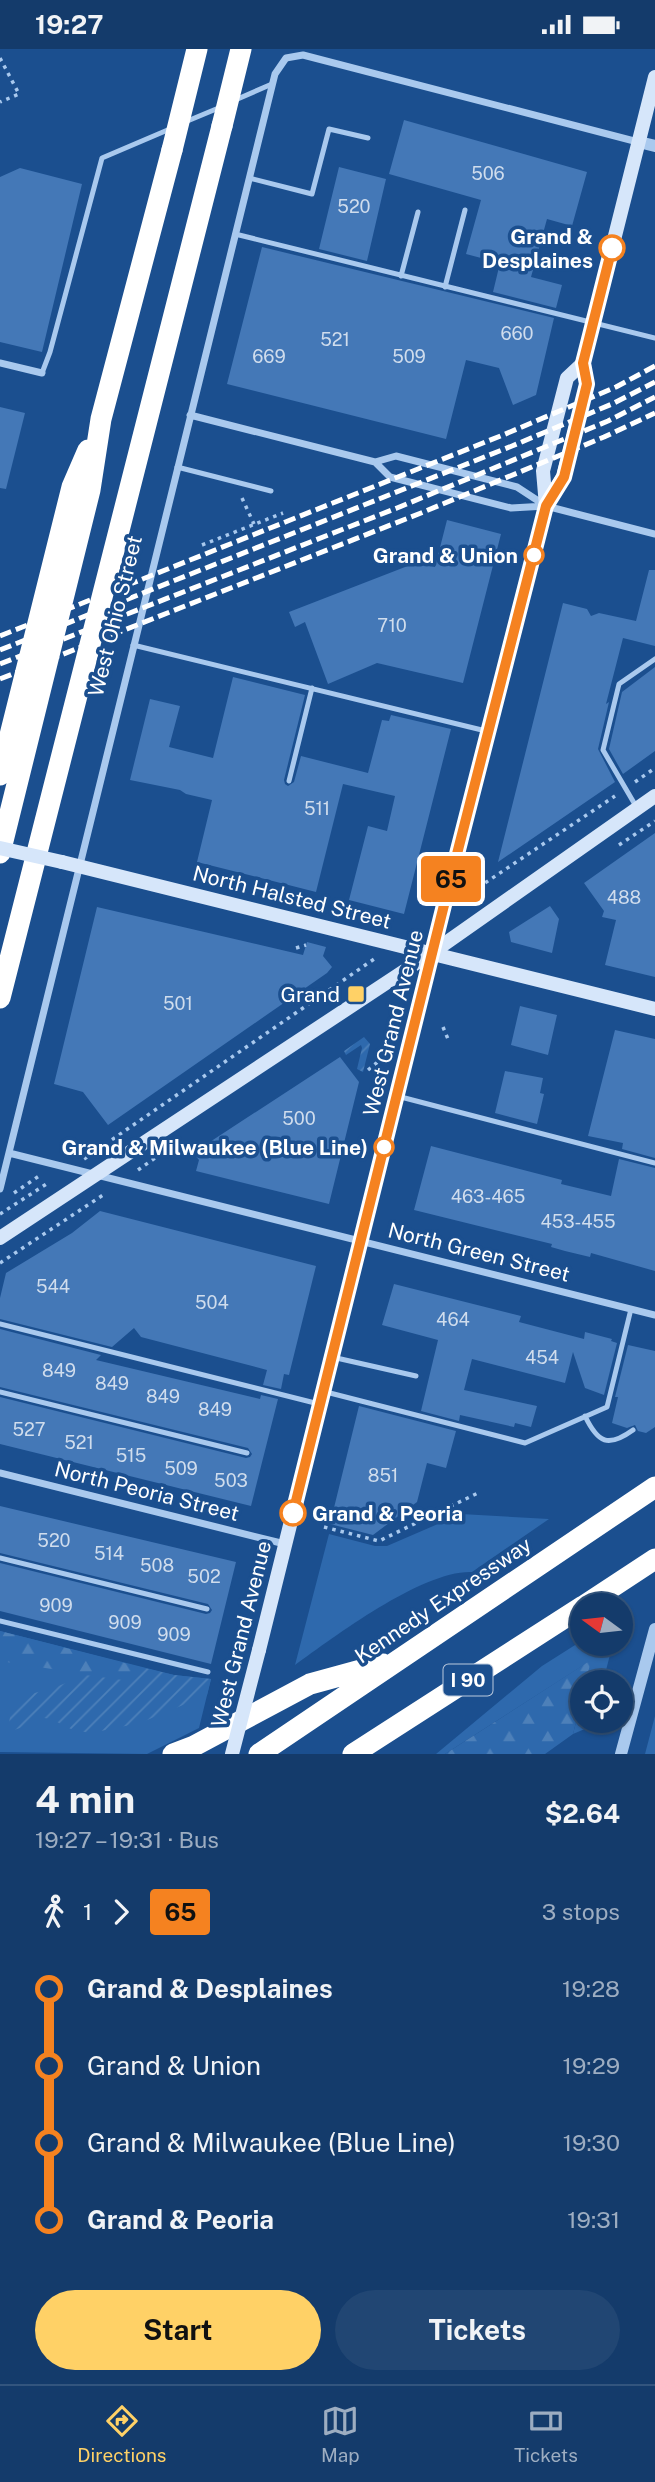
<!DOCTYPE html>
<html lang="en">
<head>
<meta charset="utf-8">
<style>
  body { margin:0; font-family:"Public Sans",sans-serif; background:#214673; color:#f1f3f6; height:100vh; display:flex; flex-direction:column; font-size:26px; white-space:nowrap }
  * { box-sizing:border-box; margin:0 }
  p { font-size:23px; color:#9dadc1 }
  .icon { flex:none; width:38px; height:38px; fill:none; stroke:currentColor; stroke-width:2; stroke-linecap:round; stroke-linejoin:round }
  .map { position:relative; height:1705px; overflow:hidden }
  .details { display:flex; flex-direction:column; background:#143b6b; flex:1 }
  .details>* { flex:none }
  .badge { padding:0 14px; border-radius:5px; font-size:24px; line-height:46px }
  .needle { width:46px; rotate:285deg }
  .controls { position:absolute; left:570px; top:1544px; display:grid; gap:14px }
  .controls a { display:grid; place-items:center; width:63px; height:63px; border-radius:50%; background:#143b6b; box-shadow:0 2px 5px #0004,0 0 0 2px #33557e; font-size:35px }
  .map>.badge { position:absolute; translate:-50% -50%; box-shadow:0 0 0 4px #fff }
  .legs { display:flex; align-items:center; gap:10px; height:77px; padding:0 35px; font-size:23px }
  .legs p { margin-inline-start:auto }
  .summary { display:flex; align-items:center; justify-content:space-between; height:119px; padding:0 35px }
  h1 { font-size:38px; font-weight:700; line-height:52px }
  .cta { display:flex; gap:14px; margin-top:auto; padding:14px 35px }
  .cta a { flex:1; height:80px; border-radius:42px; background:#ffd166; color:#111; font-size:28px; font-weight:700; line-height:80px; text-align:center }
  .cta a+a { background:#214673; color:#f1f3f6 }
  ul { padding:0 35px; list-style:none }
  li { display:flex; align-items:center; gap:24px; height:77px; font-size:26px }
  li i { display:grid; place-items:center; width:10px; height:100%; margin:0 9px; background:currentColor }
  li i::after { content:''; width:18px; height:18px; margin:-9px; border:5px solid; border-radius:50%; background:#143b6b }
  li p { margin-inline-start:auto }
  li:first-child i { background:linear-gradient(#0000 50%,currentColor 0) }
  li:last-child i { background:linear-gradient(currentColor 50%,#0000 0) }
  .status { display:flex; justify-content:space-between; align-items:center; height:49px; padding:0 35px; background:#143b6b; direction:ltr }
  .status svg { height:19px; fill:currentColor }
  .dock { display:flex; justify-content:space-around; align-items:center; height:98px; border-top:2px solid #33557e; background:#143b6b; font-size:19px; color:#9dadc1 }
  .dock a { display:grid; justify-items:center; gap:4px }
  .dock .on { color:#ffd166 }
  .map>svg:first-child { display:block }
  .grass { fill:#2e69ad }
  .forest { fill:url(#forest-firs) }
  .garden { fill:url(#garden-furrows) }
  .building { fill:#4478b7 }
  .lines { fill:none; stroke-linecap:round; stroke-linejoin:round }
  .path { stroke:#a9c9ee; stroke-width:3.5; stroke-dasharray:3.5 5; stroke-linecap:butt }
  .service { stroke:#a9c9ee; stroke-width:5 }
  .minor { stroke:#a9c9ee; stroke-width:7 }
  .tertiary { stroke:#a9c9ee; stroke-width:12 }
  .secondary { stroke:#d6e6fa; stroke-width:14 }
  .motorway { stroke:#fff; stroke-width:21 }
  .rail { stroke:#fff; stroke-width:5; stroke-dasharray:12 5; stroke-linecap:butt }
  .secondary-bridge { stroke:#d6e6fa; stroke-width:14 }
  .motorway-bridge { stroke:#fff; stroke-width:21 }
  .line-1-casing { stroke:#fff; stroke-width:16 }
  .line-1 { stroke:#f58220; stroke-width:10 }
  .stop-1-dot { fill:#fff; stroke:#f58220; stroke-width:3.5 }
  .poi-dot { fill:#ffd166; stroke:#1b4f8f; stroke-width:2.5 }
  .labels { text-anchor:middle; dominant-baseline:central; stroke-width:7; stroke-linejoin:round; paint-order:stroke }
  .number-label { font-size:18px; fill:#d0dded }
  .shield { fill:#1b4f8f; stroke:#bbcadd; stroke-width:2 }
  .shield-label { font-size:19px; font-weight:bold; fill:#fff }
  .stop-label { font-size:21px; font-weight:bold; fill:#fff; stroke:#1b4f8f; text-anchor:end }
  .street-label { font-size:21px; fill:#fff; stroke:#1b4f8f }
  .poi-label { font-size:21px; fill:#fff; stroke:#1b4f8f; text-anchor:end }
</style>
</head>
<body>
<div class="status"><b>19:27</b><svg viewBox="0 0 49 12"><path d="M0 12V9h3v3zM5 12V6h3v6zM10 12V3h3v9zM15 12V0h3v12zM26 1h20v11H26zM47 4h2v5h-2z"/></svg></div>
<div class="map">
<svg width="655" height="1705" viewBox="0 0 655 1705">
  <defs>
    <pattern id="forest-firs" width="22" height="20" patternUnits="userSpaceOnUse" patternTransform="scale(1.75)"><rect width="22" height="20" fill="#2e69ad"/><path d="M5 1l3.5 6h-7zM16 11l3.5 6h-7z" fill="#4d80b9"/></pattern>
    <pattern id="garden-furrows" width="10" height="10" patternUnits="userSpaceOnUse" patternTransform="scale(1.75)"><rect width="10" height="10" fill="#2e69ad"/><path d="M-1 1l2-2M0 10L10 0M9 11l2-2" fill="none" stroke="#4d80b9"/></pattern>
  </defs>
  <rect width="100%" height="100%" fill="#1b4f8f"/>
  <path class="grass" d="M461,1465L549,1470L472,1523C423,1521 335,1587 295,1616L329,1485L375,1497H387Z
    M0,1582L174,1626L211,1630L199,1679L147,1705L0,1703Z
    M583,1591V1594H613L603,1633H586L590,1612L445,1705H436L542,1617Z
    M583,1645V1671H593L592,1677L573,1685Z
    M655,1667V1705H645Z"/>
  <path class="forest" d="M0,1582L140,1618L123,1631L0,1612Z
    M591,1611L586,1633H583V1645L573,1685L545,1705H445Z"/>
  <path class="garden" d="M364,988L370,995L363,1023L357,1020L362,999L361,996L346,1006L344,1002Z
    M140,1618L174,1626L211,1630L207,1646L140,1674L91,1684L73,1681L51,1670L37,1668L23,1678L14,1681L9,1674L11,1662L24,1647L56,1638L85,1626L123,1631Z"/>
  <path class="building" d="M404,71L587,123L572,177L547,170L531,228L562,236L556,259L493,243L500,214L466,205L481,151L389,125Z
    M339,118L386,130L367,212L319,200Z
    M20,119L82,135L42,303L0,293V128Z
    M262,198L554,269L536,346L513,356L499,319L466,311L446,390L227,335Z
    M0,358L25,364L6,440L0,439Z
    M447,471L501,485L463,634L377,614L328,635L305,573L295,578L289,563L418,513L435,518Z
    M649,521H655V597L623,589L606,655L609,653L598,700L615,733L498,813L563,554L587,560L591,567L599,564L636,572Z
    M655,618V702L623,725L609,700L622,643Z
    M233,628L305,646L284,731L285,735L288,737L294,733L301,707L368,724L382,671L389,672L391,666L451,680L404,865L349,851L368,777L387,782L395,747L343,735L316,843L197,813L212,751L186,745L180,741L130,731L150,650L180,657L169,698L213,709Z
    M655,784V928L605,916L616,871L602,868L604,862L584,834Z
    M550,857L559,870L552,904L511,893L509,883Z
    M97,858L303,906L307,893L326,898L323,907L332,918L327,924L108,1076L83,1043L54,1035Z
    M520,957L557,966L548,1006L511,996Z
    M615,981L655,990V1109L622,1100L623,1094L588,1087Z
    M340,1008L359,1033L329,1155L196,1122L199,1111L193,1104Z
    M505,1022L543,1029L540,1044L544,1045L537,1075L495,1064Z
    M431,1097L562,1131L561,1135L611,1147L619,1110L655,1119V1222L591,1204L590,1208L565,1202L551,1198L552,1195L414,1161Z
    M100,1162L316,1217L289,1326L284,1325L281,1340L263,1336L267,1321L141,1288L134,1279L112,1298L0,1270V1249L6,1224L72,1184Z
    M394,1235L521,1267L519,1273L584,1290L585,1283L612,1290L611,1292L617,1294L604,1346L585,1339L573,1303L565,1334L472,1310L464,1341L537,1357L531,1378L515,1374L514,1378L460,1366L459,1372L421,1362L438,1291L382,1276Z
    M0,1280L101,1306L96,1311L260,1350L261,1346L278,1350L251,1457L0,1395V1348L246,1409L250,1408L252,1405L248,1399L0,1338Z
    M628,1296L655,1302V1378L646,1384L638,1382L635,1376L627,1379L612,1374L618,1348H615Z
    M359,1357L456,1382L446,1419L427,1414L417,1453L373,1486L330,1475Z
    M0,1457L236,1513L211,1615L0,1562V1514L206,1565L210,1564L212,1561L208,1555L0,1504Z"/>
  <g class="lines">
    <path class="path" d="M0,9L19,45L0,53
      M242,449L254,475
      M202,496L283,464
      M635,733L655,719
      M619,796L655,772
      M464,848L615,747
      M296,899L306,896
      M443,978L448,990
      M368,1021L379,1012
      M84,1110L377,908
      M138,1121L172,1097
      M14,1144L39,1127
      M0,1165L48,1134
      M0,1214L106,1144
      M324,1478L379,1492L480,1443"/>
    <path class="service" d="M233,52L272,35
      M185,73L221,58
      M249,129L312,145L329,80L368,89
      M235,185L655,289
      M401,227L418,163
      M445,238L465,161
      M42,324L50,303L102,109L170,80
      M177,418L271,442
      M133,596L486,682
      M289,732L312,639
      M637,759L603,701L619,635L655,610
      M397,1047L655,1114
      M0,1275L319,1355
      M332,1308L416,1327
      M0,1343L247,1404
      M326,1343L525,1394L607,1358L631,1260
      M585,1367C598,1394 608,1399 633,1381
      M0,1509L207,1560
      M0,1572L208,1623"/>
    <path class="minor" d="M0,314L42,324
      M190,366L375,413L390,428L511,459L546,457L655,485
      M375,413L396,407L517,438L546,457
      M9,1104L655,1266
      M0,1140L275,25L286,9L303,6L638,93
      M0,1424L285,1495"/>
    <path class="tertiary" d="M639,93L655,97
      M621,1705L655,1580"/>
    <path class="secondary" d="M546,457L543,422L567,329L583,314
      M62,813L655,960
      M0,1189L433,903L655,747
      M259,1601L447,844L546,457L563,428L587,335L583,314L655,28"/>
    <path class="motorway" d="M0,726L72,438L88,401
      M0,804L90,441L101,370L172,101
      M0,949L222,77
      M585,1556L655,1510
      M173,1705L194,1697L310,1635L383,1615
      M259,1705L655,1438
      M353,1705L583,1557"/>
    <path class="rail" d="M0,587L503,386L616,338L655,317
      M0,601L512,397L612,355L655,333
      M0,615L397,459L608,372L655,348
      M0,630L421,464L604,388L655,364"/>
    <path class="secondary-bridge" d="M0,799L62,813
      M232,1705L259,1601"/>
    <path class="motorway-bridge" d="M222,77L241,0
      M172,101L197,0"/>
  </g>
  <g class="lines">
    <g class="line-1-casing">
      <path id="line-1" d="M293,1464L447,844L546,457L564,428L587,335L583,314L612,199"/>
    </g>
    <use href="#line-1" class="line-1"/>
  </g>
  <g class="stop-1-dot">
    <circle cx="612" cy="199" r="12"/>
    <circle cx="534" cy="506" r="9"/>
    <circle cx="384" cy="1098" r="9"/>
    <circle cx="293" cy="1464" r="12"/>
  </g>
  <rect class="poi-dot" x="347" y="936" width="18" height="18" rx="3.5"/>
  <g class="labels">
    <g class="number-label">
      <text x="488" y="124">506</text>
      <text x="354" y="157">520</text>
      <text x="517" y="284">660</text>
      <text x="335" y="290">521</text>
      <text x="269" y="307">669</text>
      <text x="409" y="307">509</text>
      <text x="392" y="576">710</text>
      <text x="317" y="759">511</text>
      <text x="624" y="848">488</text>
      <text x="178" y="954">501</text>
      <text x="299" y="1069">500</text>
      <text x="488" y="1147">463-465</text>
      <text x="578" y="1172">453-455</text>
      <text x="53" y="1237">544</text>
      <text x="212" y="1253">504</text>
      <text x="453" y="1270">464</text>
      <text x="542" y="1308">454</text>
      <text x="59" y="1321">849</text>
      <text x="112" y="1334">849</text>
      <text x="163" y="1347">849</text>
      <text x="215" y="1360">849</text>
      <text x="29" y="1380">527</text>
      <text x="79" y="1393">521</text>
      <text x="131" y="1406">515</text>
      <text x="181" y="1419">509</text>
      <text x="383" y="1426">851</text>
      <text x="231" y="1431">503</text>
      <text x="54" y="1491">520</text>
      <text x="109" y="1504">514</text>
      <text x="157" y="1516">508</text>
      <text x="204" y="1527">502</text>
      <text x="56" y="1556">909</text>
      <text x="125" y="1573">909</text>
      <text x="174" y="1585">909</text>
    </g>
    <rect class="shield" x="443.5" y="1615.5" width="49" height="31" rx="5"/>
    <g class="shield-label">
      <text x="468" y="1631">I 90</text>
    </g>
    <g class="stop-label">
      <text x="593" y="187">Grand &amp;<tspan x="593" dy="24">Desplaines</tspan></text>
      <text x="518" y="506">Grand &amp; Union</text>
      <text x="368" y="1098">Grand &amp; Milwaukee (Blue Line)</text>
      <text x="312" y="1464" text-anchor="start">Grand &amp; Peoria</text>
    </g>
    <g class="street-label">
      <text transform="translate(115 567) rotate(-76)">West Ohio Street</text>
      <text transform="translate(292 848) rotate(14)">North Halsted Street</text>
      <text transform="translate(393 974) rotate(-76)">West Grand Avenue</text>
      <text transform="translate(479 1203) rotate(14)">North Green Street</text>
      <text transform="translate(147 1442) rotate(14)">North Peoria Street</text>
      <text transform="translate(443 1551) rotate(-34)">Kennedy Expressway</text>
      <text transform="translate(241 1585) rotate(-76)">West Grand Avenue</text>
    </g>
    <g class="poi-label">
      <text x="340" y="945">Grand</text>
    </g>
  </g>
</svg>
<div class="controls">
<a><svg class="needle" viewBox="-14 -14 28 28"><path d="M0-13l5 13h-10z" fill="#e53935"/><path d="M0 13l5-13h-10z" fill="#9dadc1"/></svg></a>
<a><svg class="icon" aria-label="locate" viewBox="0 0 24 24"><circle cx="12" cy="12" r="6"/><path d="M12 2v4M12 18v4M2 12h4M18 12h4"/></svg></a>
</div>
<b class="badge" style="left:451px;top:830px;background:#f58220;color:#111">65</b>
</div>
<section class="details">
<div class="summary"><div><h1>4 min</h1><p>19:27 – 19:31 · Bus</p></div><b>$2.64</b></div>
<div class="legs"><svg class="icon" aria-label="walk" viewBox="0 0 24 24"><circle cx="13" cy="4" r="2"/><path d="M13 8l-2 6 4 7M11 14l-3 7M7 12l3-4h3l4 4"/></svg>1<svg class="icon" aria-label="forward" viewBox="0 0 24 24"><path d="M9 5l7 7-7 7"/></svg><b class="badge" style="background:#f58220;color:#111">65</b><p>3 stops</p></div>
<ul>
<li><i style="color:#f58220"></i><b>Grand &amp; Desplaines</b><p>19:28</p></li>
<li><i style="color:#f58220"></i><span>Grand &amp; Union</span><p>19:29</p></li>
<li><i style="color:#f58220"></i><span>Grand &amp; Milwaukee (Blue Line)</span><p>19:30</p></li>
<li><i style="color:#f58220"></i><b>Grand &amp; Peoria</b><p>19:31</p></li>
</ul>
<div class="cta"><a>Start</a><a>Tickets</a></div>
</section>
<nav class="dock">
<a class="on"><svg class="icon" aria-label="directions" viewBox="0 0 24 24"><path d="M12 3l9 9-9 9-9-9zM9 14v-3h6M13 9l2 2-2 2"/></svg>Directions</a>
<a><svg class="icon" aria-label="map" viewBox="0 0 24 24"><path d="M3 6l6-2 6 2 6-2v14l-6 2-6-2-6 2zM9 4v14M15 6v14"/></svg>Map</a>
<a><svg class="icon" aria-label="tickets" viewBox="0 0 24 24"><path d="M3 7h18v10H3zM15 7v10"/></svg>Tickets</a>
</nav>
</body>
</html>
